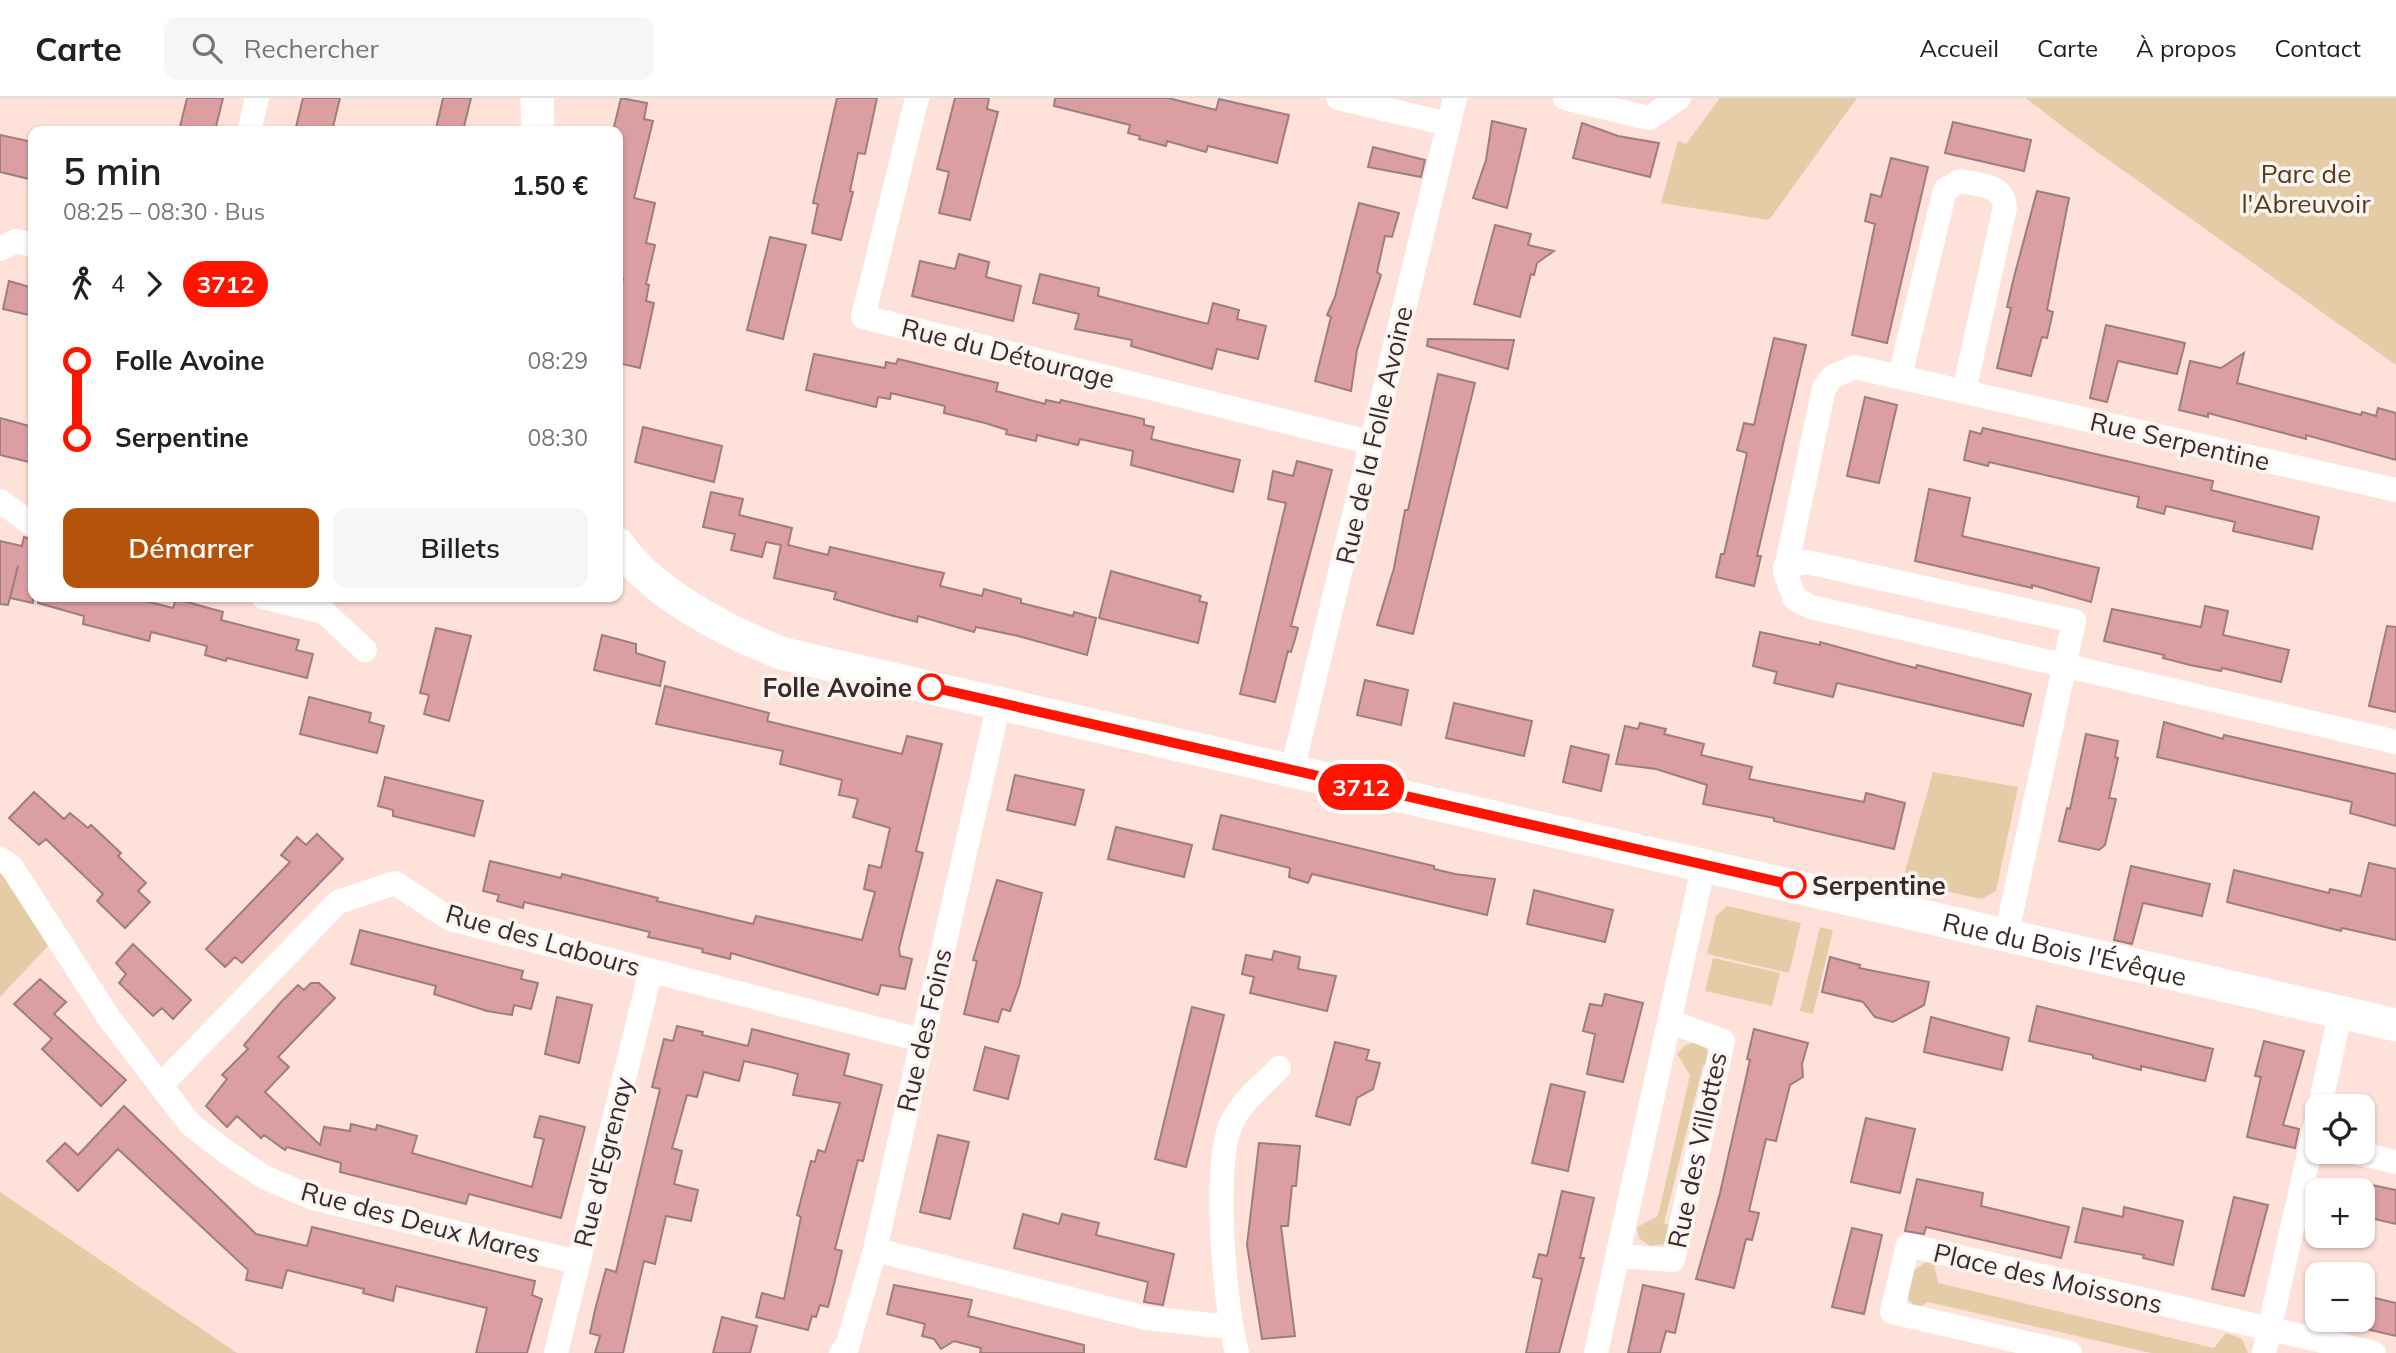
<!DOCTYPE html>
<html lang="fr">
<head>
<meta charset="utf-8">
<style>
  body { margin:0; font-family:Mulish,sans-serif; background:#f6f6f6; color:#202124; height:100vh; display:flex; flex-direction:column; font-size:26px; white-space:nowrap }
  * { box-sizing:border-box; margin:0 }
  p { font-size:23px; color:#757577 }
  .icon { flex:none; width:38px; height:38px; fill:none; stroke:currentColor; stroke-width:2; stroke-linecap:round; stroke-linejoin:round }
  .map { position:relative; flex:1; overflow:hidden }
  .details { position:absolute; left:28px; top:28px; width:595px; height:476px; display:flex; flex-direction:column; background:#fff; border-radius:14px; box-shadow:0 2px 5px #0004 }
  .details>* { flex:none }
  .badge { padding:0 14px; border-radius:23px; font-size:24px; line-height:46px }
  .controls { position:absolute; left:2305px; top:996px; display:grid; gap:14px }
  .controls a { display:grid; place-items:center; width:70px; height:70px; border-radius:14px; background:#fff; box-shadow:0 2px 5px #0004; font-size:35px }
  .map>.badge { position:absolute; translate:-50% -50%; box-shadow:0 0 0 4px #fff }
  .legs { display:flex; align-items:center; gap:10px; height:77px; padding:0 35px; font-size:23px }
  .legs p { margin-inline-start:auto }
  .head { display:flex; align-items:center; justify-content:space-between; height:119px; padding:0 35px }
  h1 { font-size:38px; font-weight:600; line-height:52px }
  .primary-button { display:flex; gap:14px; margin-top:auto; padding:14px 35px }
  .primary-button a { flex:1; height:80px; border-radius:14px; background:#b45309; color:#fff; font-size:28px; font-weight:600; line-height:80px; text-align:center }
  .primary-button a+a { background:#f6f6f6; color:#202124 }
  ul { padding:0 35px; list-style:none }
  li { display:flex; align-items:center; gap:24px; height:77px; font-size:26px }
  li i { display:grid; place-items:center; width:10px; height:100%; margin:0 9px; background:currentColor }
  li i::after { content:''; width:18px; height:18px; margin:-9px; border:5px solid; border-radius:50%; background:#fff }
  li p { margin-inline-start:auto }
  li:first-child i { background:linear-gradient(#0000 50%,currentColor 0) }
  li:last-child i { background:linear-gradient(currentColor 50%,#0000 0) }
  header { display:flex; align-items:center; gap:42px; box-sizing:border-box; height:98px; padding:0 35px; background:#fff; border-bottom:2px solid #e0e0e0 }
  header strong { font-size:33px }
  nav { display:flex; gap:38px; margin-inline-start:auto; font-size:24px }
  .search { width:490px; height:63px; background:#f6f6f6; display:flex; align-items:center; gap:18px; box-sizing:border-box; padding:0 24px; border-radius:14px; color:#757577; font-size:26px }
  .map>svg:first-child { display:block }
  .green { fill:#e4cca7 }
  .building { fill:#db9ea2; stroke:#9f7d7f; stroke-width:2 }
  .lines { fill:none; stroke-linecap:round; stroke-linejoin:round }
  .street { stroke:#fff; stroke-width:24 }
  .secondary { stroke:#fff; stroke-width:33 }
  .line-1-casing { stroke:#fff; stroke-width:16 }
  .line-1 { stroke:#ff1400; stroke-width:10 }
  .stop-1-dot { fill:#fff; stroke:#ff1400; stroke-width:3.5 }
  .labels { text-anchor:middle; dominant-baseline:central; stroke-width:7; stroke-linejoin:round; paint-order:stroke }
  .park-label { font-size:26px; fill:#533d16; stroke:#fbf4f2 }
  .street-label { font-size:26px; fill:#392b27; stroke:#fbf4f2 }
  .stop-label { font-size:26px; font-weight:bold; fill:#392b27; stroke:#fbf4f2; text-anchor:end }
</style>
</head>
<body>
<header>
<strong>Carte</strong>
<div class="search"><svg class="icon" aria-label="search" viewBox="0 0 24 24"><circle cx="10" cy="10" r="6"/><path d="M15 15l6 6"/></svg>Rechercher</div>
<nav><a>Accueil</a><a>Carte</a><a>À propos</a><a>Contact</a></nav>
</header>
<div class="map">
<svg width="2396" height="1255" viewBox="0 0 2396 1255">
  <rect width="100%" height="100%" fill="#fee1d9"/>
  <path class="green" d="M1720,0H1857L1769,122L1661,105L1678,43L1686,46Z
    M2026,0H2396V267L2072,36Z
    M1933,674L2018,689L1996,793L1982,801L1902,784Z
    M0,775L7,780L48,848L0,899Z
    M1727,808L1801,825L1789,875L1707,856L1716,818Z
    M1820,829L1833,832L1813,916L1800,913Z
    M1713,860L1780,875L1772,908L1705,893Z
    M1694,944L1707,951L1711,968L1703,967L1664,1125L1674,1129L1664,1146L1650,1148L1639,1140L1637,1129L1658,1118L1690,977L1677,956L1684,948Z
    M0,1094L237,1255H0Z
    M1924,1165H1934L1938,1185L2214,1250L2226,1235L2242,1241L2248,1255H2151L1928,1204L1916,1211L1907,1199L1912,1174Z"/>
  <path class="building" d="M187,0H223L215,33H179Z
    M303,0H340L332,33H295Z
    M443,0H471L463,33L436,31Z
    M621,0L647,5L644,21L653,23L634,100L655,105L646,145L655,147L646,186L649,187L646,203L654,205L640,270L618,265V201L623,181L618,180V33H613Z
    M837,0H877L865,56L858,55L850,93L853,94L841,142L812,135L818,106L813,105Z
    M955,0H989L987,11L998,14L970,122L939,115L949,74L937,71Z
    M1055,0H1168L1216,12L1219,1L1289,17L1277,65L1208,48L1206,54L1167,43L1166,48L1139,41L1140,38L1128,35L1130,27L1054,8Z
    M1492,23L1526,31L1507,110L1473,100L1486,62Z
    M1953,24L2031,42L2024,73L1945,55Z
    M1582,25L1618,38L1659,45L1650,79L1573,60Z
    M0,37L33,44V82L0,74Z
    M1373,49L1425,62L1421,79L1368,69Z
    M1891,60L1928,69L1887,245L1852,237L1875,126L1865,123L1871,96L1881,99Z
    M2037,93L2069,100L2047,212L2053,214L2047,240L2042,239L2031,278L1997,270L2011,210L2007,209L2014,179Z
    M1359,105L1399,115L1392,139L1385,138L1377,174L1381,177L1357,252L1351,293L1315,283L1331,219L1327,217L1335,199Z
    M1495,127L1531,136L1528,147L1554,153L1537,165L1534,177L1531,176L1520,219L1474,206Z
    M770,139L806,147L783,241L747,232Z
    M959,156L989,164L986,179L1021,188L1013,223L912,198L920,163L955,171Z
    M1040,176L1099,190L1098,198L1208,226L1213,205L1239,212L1237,221L1266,228L1258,261L1217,251L1212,271L1131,248L1132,242L1075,231L1079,216L1033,205Z
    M9,183L33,190V218L3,211Z
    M2106,227L2185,245L2177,276L2118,263L2107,304L2090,300Z
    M1774,240L1806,247L1757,458H1761L1754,488L1716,479L1721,456H1724L1747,355L1737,352L1744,325L1754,327Z
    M1428,241L1514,242L1508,271L1427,248Z
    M2244,255L2237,285L2361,317L2362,314L2376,318L2378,310L2396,315V362L2306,337V341L2208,315V319L2179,312L2190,263L2221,270Z
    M814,256L885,270L886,264L896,266L898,261L998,285L996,293L1045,306L1046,302L1060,305L1061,302L1144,321V327L1154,329L1151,341L1240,362L1233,394L1131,367L1133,353L1080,341L1078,347L1037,337L1036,343L1006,336L1007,332L985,325L944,315L945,308L891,295L890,301L878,299L876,309L806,292Z
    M1438,276L1475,285L1413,536L1377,527L1394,470L1405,412H1408Z
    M1865,299L1897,307L1879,385L1847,378Z
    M0,320L33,329V365L0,357Z
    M643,329L722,348L714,384L635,364Z
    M1983,330L2213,383L2211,392L2319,419L2312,451L2233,433L2235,424L2166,408L2164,416L2137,409L2139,399L1989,364L1988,368L1964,362L1970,333L1981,336Z
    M1297,363L1332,372L1291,528L1298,530L1295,541L1291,554L1288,553L1275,604L1240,596L1286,405L1268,401L1273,373L1293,378Z
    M1929,391L1970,400L1962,438L2099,470L2091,504L2032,487V490L1915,463Z
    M711,394L743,401L739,417L792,430L788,447L828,457L830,449L916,469L944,475L940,488L982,498L984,491L1021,501V505L1073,518L1074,514L1096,520L1087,557L1018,538L976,529L974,534L918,518L917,524L890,517L834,501L836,494L774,480L781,447L766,444L762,459L731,452L735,436L703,429Z
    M24,439L33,442V505L10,500L18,468L8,507L0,506V443L22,448Z
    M1111,473L1201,498L1199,503L1207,505L1198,545L1099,520Z
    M39,499H130L173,510L176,501L223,514L221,522L299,542L296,552L313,556L307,580L227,560L226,563L205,557L207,548L151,534L149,543L83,526L84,518L38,505Z
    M2205,508L2228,513L2223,537L2289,552L2281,584L2222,570L2221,573L2190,567L2163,560L2164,557L2104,543L2112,511L2201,529Z
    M2387,528L2396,529V614L2369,608Z
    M436,530L471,538L449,623L424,616L429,597L420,595Z
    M1760,534L1820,547V544L1896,565L1916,570L1917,567L2031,596L2023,628L1837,585L1833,599L1774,585L1777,574L1753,568Z
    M602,537L636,546V555L665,564L660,588L594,572Z
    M1365,582L1408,592L1401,627L1357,617Z
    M665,588L769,615L767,623L902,656L907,638L942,646L916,753L923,755L899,850L900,858L912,861L905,891L881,887L878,897L731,855L730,861L702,854L703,851L648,839L650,834L524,804L523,810L497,803L499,797L483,793L490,763L561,780L562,776L658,800L657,803L753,826L756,818L862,842L875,794L864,791L869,767L881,770L890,730L853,719L858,701L839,697L842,682L780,666L783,653L656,626Z
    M309,599L371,615L369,624L384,628L377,655L300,636Z
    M1454,605L1532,623L1524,658L1446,640Z
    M2164,624L2223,641L2224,637L2396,676V728L2350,715L2352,704L2157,659Z
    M1640,625L1666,631L1664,636L1704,646L1701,657L1752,669L1749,681L1864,704L1866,695L1905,705L1894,751L1774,723V720L1703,706L1707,687L1656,671L1616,666L1625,628L1638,631Z
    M2086,636L2118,643L2115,659L2118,660L2109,700L2116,701L2105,747L2099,752L2059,743L2067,710L2070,711Z
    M1571,648L1609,657L1601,693L1563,684Z
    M1015,677L1084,692L1075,727L1007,712Z
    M385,679L483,703L474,738L393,718V712L378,708Z
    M34,694L64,721L70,715L88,730L91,727L121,755L118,758L146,785L138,793L150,804L125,830L97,803L103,796L46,741L39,747L9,720Z
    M1221,717L1434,768V771L1455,776L1495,781L1487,817L1312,776L1308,785L1289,779L1290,770L1213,751Z
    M1116,729L1192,747L1184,779L1108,761Z
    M317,736L343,761L242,865L235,859L225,869L206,851L290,764L281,757L297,739L306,747Z
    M2369,765L2396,771V842L2342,830L2341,833L2227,804L2234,772L2329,795L2330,791L2361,798Z
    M2131,768L2210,786L2202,818L2143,805L2132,846L2114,842Z
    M997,782L1042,795L1019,888L1010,913L1002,911L998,924L964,916L977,863L973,862Z
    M1534,792L1613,812L1605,844L1527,826Z
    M360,832L523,873L521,881L538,885L531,911L514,907L512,917L487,913L434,896L436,888L351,866Z
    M133,846L191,902L173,921L162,910L153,918L119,885L126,876L116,865Z
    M1274,853L1300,859L1298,871L1336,878L1327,913L1250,895L1254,879L1242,876L1246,857L1272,862Z
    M1830,859L1860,867L1859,870L1929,884L1924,907L1893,924L1875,919L1863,904L1822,894Z
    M40,881L66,904L54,916L126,982L101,1008L42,951L52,941L14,906Z
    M311,885H319L335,900L278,959L289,969L265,994L320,1047L324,1029L350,1033L351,1026L376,1032L377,1027L417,1038L412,1055L532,1089L544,1041L534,1039L540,1018L585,1029L561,1120L469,1096L466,1106L340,1074L341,1065L287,1049L285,1052L264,1037L261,1040L237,1018L227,1029L206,1008L227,981L222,977L248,951L244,947L281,904L298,887L304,892Z
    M1605,896L1643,905L1623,984L1587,976L1595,936L1583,933L1590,906L1602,908Z
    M557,899L592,907L579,965L545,956Z
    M2037,908L2213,951L2205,983L2141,968V972L2093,960V957L2029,943Z
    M1192,909L1224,917L1186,1069L1155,1061Z
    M1931,919L2009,940L2002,972L1924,954Z
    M677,928L703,934L702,937L748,948L752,931L849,956L844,977L882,987L863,1063L858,1062L835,1151L842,1153L835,1182L828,1209L820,1207L816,1219L812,1218L808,1232L756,1219L762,1195L784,1201L801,1119L797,1117L811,1063L815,1064L818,1052L825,1054L840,1005L793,997L798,976L771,969L744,963L739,983L704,974L697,999L687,997L672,1050L682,1053L674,1086L698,1092L691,1123L666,1118L655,1166L644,1163L623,1255H595L600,1238L590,1235L595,1212L606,1171L616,1174L660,991L652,989L664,941L673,943Z
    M1754,931L1808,945L1802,966L1803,979L1790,987L1776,1043L1766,1041L1749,1113L1759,1115L1752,1142L1746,1141L1734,1190L1696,1181L1720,1095L1750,962L1747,961Z
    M2264,943L2304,953L2283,1027L2299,1031L2295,1050L2247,1039L2261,979L2255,978Z
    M1335,944L1369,952L1366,962L1380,965L1373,991L1357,1000L1350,1027L1316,1018Z
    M985,949L1019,958L1008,1001L974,992Z
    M1551,986L1585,994L1568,1073L1532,1065Z
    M124,1008L256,1136L307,1148L312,1129L535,1183L532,1197L542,1201L527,1255H476L487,1210L396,1188L393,1203L363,1195L364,1191L287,1172L282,1190L246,1182L248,1172L118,1051L78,1093L47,1063L65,1045L78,1057Z
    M1866,1020L1915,1031L1900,1095L1851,1084Z
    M938,1037L969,1044L950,1121L920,1114Z
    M1259,1045L1300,1048L1296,1088H1292L1288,1128H1281L1295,1238L1262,1241L1247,1147Z
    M1917,1081L1983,1095L1981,1108L2069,1129L2061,1160L1926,1129L1924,1136L1905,1133Z
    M2362,1085L2396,1092V1126L2362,1118Z
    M1562,1093L1594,1100L1580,1160H1584L1559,1255H1526L1542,1181L1533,1179L1539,1156L1547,1158Z
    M2234,1099L2268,1107L2244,1198L2212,1191Z
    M2124,1109L2183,1123L2173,1167L2143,1160L2144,1157L2075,1144L2083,1110L2123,1119Z
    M1023,1116L1059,1126L1062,1116L1099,1125L1096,1137L1174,1156L1163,1207L1144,1204L1148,1184L1014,1150Z
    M1852,1130L1882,1137L1864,1216L1832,1209Z
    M894,1187L972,1202L968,1218L1084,1247V1255H980L981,1250L954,1243L941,1251L934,1241L922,1238L925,1226L887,1216Z
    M1643,1187L1684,1196L1675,1235L1666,1233L1660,1255H1628Z
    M2362,1197L2396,1205V1238L2362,1230Z
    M722,1219L757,1228L750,1255H713Z"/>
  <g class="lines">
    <path class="street" d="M917,0L863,219L1373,345
      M1338,0L1448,26
      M1565,0L1649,20L1679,0
      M249,33L257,0
      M0,151L16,143L33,147
      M1900,278L1945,92L1960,83C1979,87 2003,86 2005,109L1964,293
      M2396,392L1855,269L1832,279L1824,290L1785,475L1795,501L1811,509L2396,644
      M0,403L33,427
      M1785,468L1807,464L2074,523L2006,839
      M263,499L324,514L365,552
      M1292,673L1455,0
      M0,761L11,768L109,920L190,1026L226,1054L264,1079L313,1100L577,1164
      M161,987L338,804L395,785L450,821L921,942
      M2320,1008L2340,916
      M2353,1054L2396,1064
      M875,1152L1146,1220L1230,1229
      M1619,1158L1673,1162L1723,943L1669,923
      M556,1255L651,872
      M841,1255L847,1249L875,1152L999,605
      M1237,1255C1225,1211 1211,1061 1233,1022C1242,1003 1265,985 1279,970
      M1596,1255L1704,766
      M2070,1255L1892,1214L1908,1147L2374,1255
      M2264,1255L2317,1020"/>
    <g class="secondary">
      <path d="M537,0L538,33"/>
      <path id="s1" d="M618,446C652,496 729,535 784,556L2396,927"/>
    </g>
  </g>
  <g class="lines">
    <g class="line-1-casing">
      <path id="line-1" d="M931,589L1793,787"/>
    </g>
    <use href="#line-1" class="line-1"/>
  </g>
  <g class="stop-1-dot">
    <circle cx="931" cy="589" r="12"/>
    <circle cx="1793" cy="787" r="12"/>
  </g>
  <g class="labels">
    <g class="park-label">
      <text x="2306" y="75">Parc de<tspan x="2306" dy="30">l'Abreuvoir</tspan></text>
    </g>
    <g class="street-label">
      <text transform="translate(1008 255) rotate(14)">Rue du Détourage</text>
      <text transform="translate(1374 337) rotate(-77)">Rue de la Folle Avoine</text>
      <text transform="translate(2180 343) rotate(13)">Rue Serpentine</text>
      <text transform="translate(543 842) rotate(16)">Rue des Labours</text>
      <text stroke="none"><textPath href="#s1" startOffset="1516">Rue du Bois l'Évêque</textPath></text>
      <text transform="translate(924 932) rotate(-77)">Rue des Foins</text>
      <text transform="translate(1697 1052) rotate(-78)">Rue des Villottes</text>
      <text transform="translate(603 1064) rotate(-76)">Rue d'Egrenay</text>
      <text transform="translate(421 1124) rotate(15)">Rue des Deux Mares</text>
      <text transform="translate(2048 1180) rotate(13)">Place des Moissons</text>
    </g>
    <g class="stop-label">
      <text x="912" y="589">Folle Avoine</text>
      <text x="1812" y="787" text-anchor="start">Serpentine</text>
    </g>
  </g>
</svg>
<div class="controls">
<a><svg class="icon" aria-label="locate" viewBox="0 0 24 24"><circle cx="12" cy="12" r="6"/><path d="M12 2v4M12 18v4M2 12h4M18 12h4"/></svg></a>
<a>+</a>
<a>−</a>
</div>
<b class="badge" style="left:1361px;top:689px;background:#ff1400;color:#fff">3712</b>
<section class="details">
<div class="head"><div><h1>5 min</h1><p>08:25 – 08:30 · Bus</p></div><b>1.50 €</b></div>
<div class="legs"><svg class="icon" aria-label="walk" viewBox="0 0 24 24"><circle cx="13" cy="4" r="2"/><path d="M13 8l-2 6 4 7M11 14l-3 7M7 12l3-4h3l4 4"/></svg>4<svg class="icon" aria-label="forward" viewBox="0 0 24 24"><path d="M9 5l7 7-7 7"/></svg><b class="badge" style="background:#ff1400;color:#fff">3712</b></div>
<ul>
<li><i style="color:#ff1400"></i><b>Folle Avoine</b><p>08:29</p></li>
<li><i style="color:#ff1400"></i><b>Serpentine</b><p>08:30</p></li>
</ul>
<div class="primary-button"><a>Démarrer</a><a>Billets</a></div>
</section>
</div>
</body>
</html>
